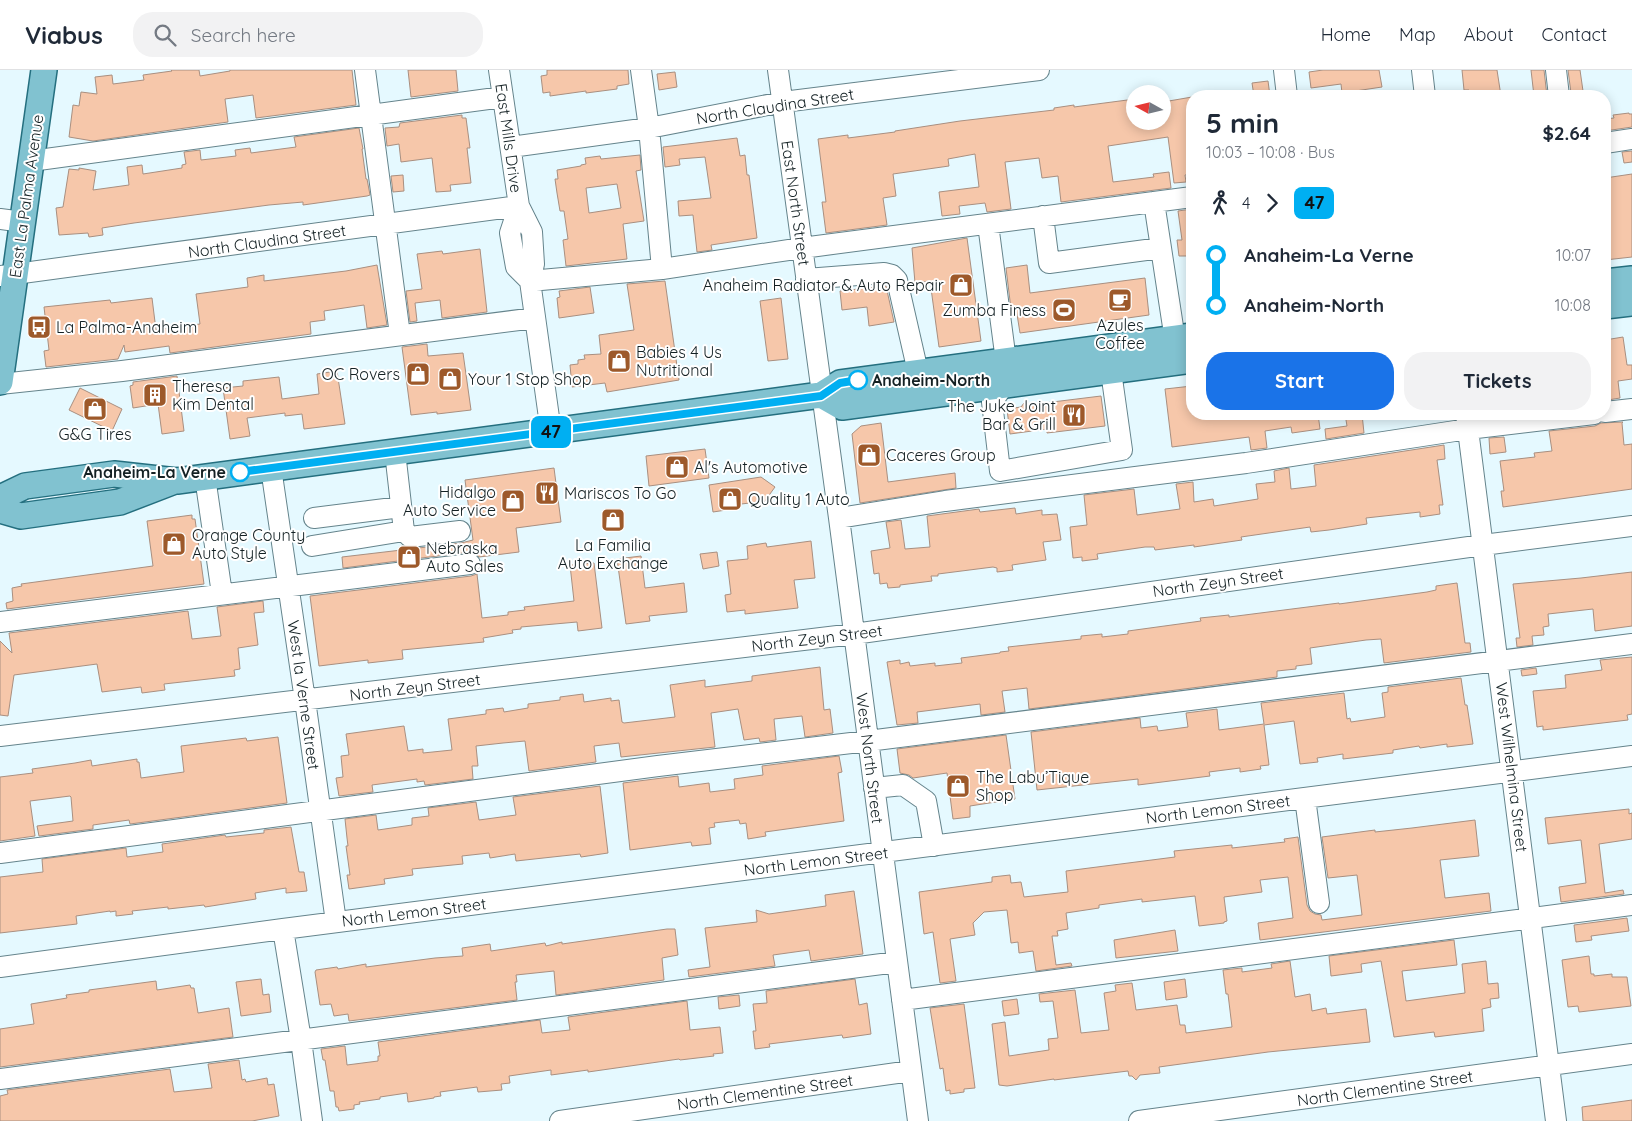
<!DOCTYPE html>
<html lang="en">
<head>
<meta charset="utf-8">
<style>
  body { margin:0; font-family:Quicksand,sans-serif; background:#f2f2f3; color:#1f2937; height:100vh; display:flex; flex-direction:column; font-size:19px; white-space:nowrap }
  * { box-sizing:border-box; margin:0 }
  p { font-size:16px; color:#747a83 }
  .icon { flex:none; width:28px; height:28px; fill:none; stroke:currentColor; stroke-width:2; stroke-linecap:round; stroke-linejoin:round }
  .map { position:relative; flex:1; overflow:hidden }
  .drawer { position:absolute; left:1186px; top:20px; width:425px; height:330px; display:flex; flex-direction:column; background:#fff; border-radius:20px; box-shadow:0 2px 12px #0003 }
  .drawer>* { flex:none }
  .badge { padding:0 10px; border-radius:8px; font-size:18px; line-height:32px }
  .needle { width:32px; rotate:278deg }
  .fabs { position:absolute; left:1126px; top:15px; display:grid; gap:10px }
  .fabs a { display:grid; place-items:center; width:45px; height:45px; border-radius:50%; background:#fff; box-shadow:0 2px 12px #0003; font-size:25px }
  .map>.badge { position:absolute; translate:-50% -50%; box-shadow:0 0 0 2px #fff }
  .legs { display:flex; align-items:center; gap:8px; height:55px; padding:0 20px; font-size:16px }
  .legs p { margin-inline-start:auto }
  .head { display:flex; align-items:center; justify-content:space-between; height:85px; padding:0 20px }
  h1 { font-size:28px; font-weight:700; line-height:38px }
  .primary-button { display:flex; gap:10px; margin-top:auto; padding:10px 20px }
  .primary-button a { flex:1; height:58px; border-radius:20px; background:#1a73e8; color:#fff; font-size:20px; font-weight:700; line-height:58px; text-align:center }
  .primary-button a+a { background:#f2f2f3; color:#1f2937 }
  ul { padding:0 20px; list-style:none }
  li { display:flex; align-items:center; gap:18px; height:50px; font-size:19px }
  li i { display:grid; place-items:center; width:8px; height:100%; margin:0 6px; background:currentColor }
  li i::after { content:''; width:12px; height:12px; margin:-6px; border:4px solid; border-radius:50%; background:#fff }
  li p { margin-inline-start:auto }
  li:first-child i { background:linear-gradient(#0000 50%,currentColor 0) }
  li:last-child i { background:linear-gradient(currentColor 50%,#0000 0) }
  header { display:flex; align-items:center; gap:30px; box-sizing:border-box; height:70px; padding:0 25px; background:#fff; border-bottom:1px solid #e0e1e3 }
  header strong { font-size:24px }
  nav { display:flex; gap:28px; margin-inline-start:auto; font-size:18px }
  .search { width:350px; height:45px; background:#f2f2f3; display:flex; align-items:center; gap:12px; box-sizing:border-box; padding:0 18px; border-radius:20px; color:#747a83; font-size:19px }
  .map>svg:first-child { display:block }
  .building { fill:#f6c7aa; stroke:#a98f80; fill-rule:evenodd }
  .lines { fill:none; stroke-linecap:round; stroke-linejoin:round }
  .minor-casing { stroke:#65848c; stroke-width:22 }
  .major-casing { stroke:#246f7f; stroke-width:28 }
  .minor { stroke:#fff; stroke-width:20 }
  .major { stroke:#81c2d0; stroke-width:25 }
  .line-1-casing { stroke:#fff; stroke-width:11 }
  .line-1 { stroke:#00aff2; stroke-width:8 }
  .stop-1-dot { fill:#fff; stroke:#00aff2; stroke-width:2.5 }
  .labels { text-anchor:middle; dominant-baseline:central; stroke-width:4; stroke-linejoin:round; paint-order:stroke }
  .street-label { font-size:16px; fill:#142124; stroke:#fff }
  .poi-label { font-size:16px; fill:#142124; stroke:#fff; text-anchor:start }
  .stop-label { font-size:16px; font-weight:bold; fill:#142124; stroke:#fff; text-anchor:start }
</style>
</head>
<body>
<header>
<strong>Viabus</strong>
<div class="search"><svg class="icon" aria-label="search" viewBox="0 0 24 24"><circle cx="10" cy="10" r="6"/><path d="M15 15l6 6"/></svg>Search here</div>
<nav><a>Home</a><a>Map</a><a>About</a><a>Contact</a></nav>
</header>
<div class="map">
<svg width="1632" height="1051" viewBox="0 0 1632 1051">
  <rect width="100%" height="100%" fill="#e5f9ff"/>
  <path class="building" d="M171,0H199L200,6L230,1V0H352L356,35L256,48L253,25L225,29L228,52L93,71L69,67L73,35L79,36L81,22L97,24L95,7L112,5L113,14L144,10L143,5L172,1Z
    M408,0H456L458,21L411,27Z
    M547,0H628L629,14L617,16V19L586,23V21L550,26V22L543,23L541,6L547,5Z
    M1323,0H1379L1382,17L1342,23L1341,14L1311,18L1309,2Z
    M1462,0H1497L1501,26H1469V20H1464Z
    M1531,0H1544L1547,26H1534Z
    M1568,0H1580L1583,21L1571,23Z
    M675,2L677,17L659,20L657,4Z
    M1268,11L1270,26H1254L1252,13Z
    M1192,27V104L1185,105L1186,112L1174,113L1168,67L1108,76L1113,112L1154,107L1153,104L1169,102L1171,118L1061,132L1058,106L1042,108L1039,88L1005,92L1011,139L987,142L985,133L959,136L960,144L942,146L939,122L979,117L975,84L948,89L949,96L893,104L896,126L883,128L887,155L826,163L822,132H826L818,69L848,65V68L895,62V61L960,51L1054,40V38L1074,35V37L1135,29V51H1166L1163,32Z
    M1629,43V44H1632V57L1605,61V49L1614,48L1613,45Z
    M462,45V48H466L470,78H467L471,113L450,115L451,121L436,122L432,88L401,92L399,74L387,76L385,58L399,57L400,53Z
    M359,58L363,79H362L366,109H367L370,125L367,126L303,135V132L269,135L134,153L102,158L103,165L89,167L88,163L59,165L56,138L63,137L69,99L79,100V98L96,101L93,120L129,115L127,97L142,95L143,104L182,98V95L186,94L184,82L200,80L201,90L236,86L235,80L250,78L251,83L296,77L294,67Z
    M737,68L740,86L745,85L747,105H749L757,168L711,175L712,180L697,182L693,145L679,146L678,131L711,128L705,87L679,89L680,95L665,97L663,77Z
    M1632,81V92L1624,93L1622,82Z
    M640,85L641,100L636,101L644,151L623,154L627,189L566,196L563,170L568,169L564,141H560L557,123L555,109H558L557,100L581,96V95L586,94L585,88L600,86L601,89ZM617,114L621,138L589,143L586,118Z
    M1632,104V187L1605,190V108Z
    M403,105L404,121L393,122L391,106Z
    M1192,139V186H1179L1177,170H1182L1178,141Z
    M967,168L981,271L939,277L930,211L915,213L912,178Z
    M480,179L487,242L442,248L440,230L415,233L417,251L410,252L406,221L422,219L417,184L442,181L443,184Z
    M377,195L387,255L367,258L364,235L324,241L325,250L310,252L311,264L170,283L169,276L125,282L124,275L118,289L46,297L44,281L49,280L44,237L110,230L111,233L152,228L156,260L200,254L196,224L248,217L247,208L264,205V211L346,201Z
    M1027,195L1030,223L1145,208L1149,245L1020,263L1016,238L1011,239L1006,198Z
    M665,211L679,310L607,322L605,313L572,317L570,295L578,294V290L585,289L584,285L601,284L599,265L634,260L627,214Z
    M886,216L894,252L869,256L867,237L842,240L840,221Z
    M590,217L594,243L559,248L557,228L560,227L559,221Z
    M781,228L788,289L768,291L760,231Z
    M1623,267L1627,295H1632V309L1618,311L1620,328L1608,330L1605,305V270Z
    M427,274L428,286L463,283L471,340L437,344V342L411,345L402,277Z
    M337,301L345,354L304,359L302,344L285,346V343L247,348L250,366L230,369L223,318L243,316V311L279,307L282,329L319,324L317,304Z
    M177,306L184,361L162,364L158,334L133,338L130,316L133,315V312Z
    M1192,316V344H1318L1320,359L1292,363L1291,357L1265,361L1267,378L1251,380L1249,367L1172,377L1165,319Z
    M80,318L122,339L112,361L69,340Z
    M1101,326L1105,356L1047,363V359L1010,364L1007,339L1021,337L1024,333L1028,335Z
    M1345,344H1362L1364,363L1326,369L1325,359L1347,356Z
    M1623,352L1622,353L1624,375L1632,374V419L1503,437L1501,421H1504L1500,391L1535,387L1534,383L1552,381L1549,361L1595,356L1601,353Z
    M881,353L888,412L955,403L956,418L860,433L852,364L861,356Z
    M1504,367L1506,382L1490,384L1489,368Z
    M1444,375L1445,389L1437,390L1443,435H1439L1440,444L1420,447V442L1366,448L1367,454L1329,460L1311,462L1310,457L1241,467L1242,470L1194,477V475L1155,480L1154,477H1145L1097,484L1098,489L1082,491V487L1073,488L1070,457L1087,455L1084,425L1134,419L1137,445L1180,439L1176,414L1193,412L1194,432L1213,429L1214,436L1258,429L1256,414L1275,412L1274,401L1289,398L1291,419L1316,416L1314,395Z
    M705,379L709,408L649,416L646,386Z
    M554,398L561,452L516,458L519,482L479,487L475,483L469,482L343,498L342,487L461,473L473,470L465,410Z
    M761,407L775,417L762,435L758,432L733,435V439L713,442L709,415Z
    M1015,438L1016,444L1042,440V445L1057,444L1061,470L1043,472L1046,490L1012,495L1013,500L997,502V498L993,497L938,504V506H931L932,511L900,515V517L888,518L887,513L880,514L879,503L874,504L871,481L890,478L886,452L901,450L905,479L930,477L927,446L979,439L980,442Z
    M192,445V449H195L204,514L7,539L6,533L13,531L12,518L22,516L21,514L153,496L147,451Z
    M811,471L815,508L794,510L798,538L745,544V540L727,542L725,525L731,524L727,491L748,489L747,476L766,473L767,477Z
    M717,482L719,496L703,499L700,484Z
    M641,486L645,518L684,513L687,542L649,546L650,551L626,554L617,489Z
    M594,493L602,558L578,561L577,552L521,557V559L512,560L513,563L483,568L484,572L402,580L403,589L368,593V590L319,596L310,526L471,506L477,504L482,548L508,545V542L525,540L524,537L574,531L570,495Z
    M1632,502V556L1595,561L1593,539L1548,544L1549,556L1543,557L1544,565L1532,566L1533,575L1517,577L1516,568H1520L1513,514L1581,508Z
    M1457,513L1465,573H1470L1471,582L1384,593L1381,569L1366,570L1310,578L1312,594L1296,596V599L1277,601V607L1029,639L1027,618L1002,621L1005,642L981,645L980,634L917,642L918,653L897,655L887,592L900,590V594L909,592L910,596L935,593V596L962,593L961,588L1000,583V582L1009,581L1008,577L1081,569V566L1102,564V567L1128,564V561L1201,551L1200,548L1229,545V547L1339,533V534L1427,522L1436,520V516Z
    M263,531L264,542L254,543L258,575L238,578L240,599L234,600L235,606L164,614L165,620L142,623L141,617L102,622L97,594L14,605L8,646L0,645V571L12,583L9,563L188,541L192,569L221,566L217,537Z
    M1632,587V644L1627,645L1628,650L1543,660V656L1537,657L1533,621L1566,618L1565,605L1602,600L1600,590Z
    M820,597L824,640L830,639L833,663L805,667L802,646L774,649L776,670L760,672L759,668L744,670L738,639L711,643L715,677L621,687L619,673L594,676L596,692L529,701L525,671L503,673L476,676L478,696H472L473,709L425,715L424,711L417,712V709L372,715L373,722L339,726L336,708L343,707L341,686L349,685L346,664L404,656L408,681L423,679V683L452,680L448,649L486,644V640L503,638L504,642L528,638V634L560,630V627L583,624L584,632L611,628V631L619,630L622,652L624,653L675,647L670,615L705,610V617L752,611V606Z
    M1536,598L1537,604L1522,606L1521,600Z
    M1461,608L1465,635H1467L1473,674L1447,677V674L1420,678L1419,676L1393,680V683L1343,689V684L1317,688L1318,692L1300,694L1294,651L1264,655L1269,695L1260,696L1261,699L1240,702V698L1209,702L1210,706L1138,715V709L1037,720L1031,662L1140,648L1141,658L1157,656L1158,661L1188,657L1186,643L1217,639L1219,660L1264,654L1261,633L1344,623L1347,649L1350,648L1351,652L1385,647L1382,623L1388,622V617Z
    M1006,665L1015,729L970,736V747L953,749L947,703L913,708L909,705L900,703L897,679Z
    M278,667L287,733L130,754L129,750L93,755V759L39,766L37,756L73,751L71,727L70,726L30,731L35,766L0,771V707L33,703L32,699L75,693L91,690L92,696L137,689V692H139L141,708L184,702L181,676L246,668L247,671Z
    M839,686L842,702L838,703L844,751L765,762L766,766L748,769L746,753L740,754L739,750L714,753L715,757L709,758L711,774L692,776L691,772L630,780L623,713L678,706L679,717L709,713L710,722L735,719L734,709L763,705L762,696Z
    M600,716L608,783L581,787L580,784L516,791L515,784L490,788L489,783L462,786L463,794L412,799L413,805L384,809L385,814L349,819L347,805H350L346,776H348L347,768L345,749L376,745L378,760L412,755V748L429,746L428,738L476,732L479,750L516,745L513,727Z
    M1629,739V744L1632,743V769L1599,774L1605,823L1623,820L1624,824L1561,832L1559,817L1586,813L1581,770L1548,774L1545,748Z
    M1475,750L1479,786L1440,790L1445,828L1489,823L1491,841L1260,870L1258,853L1293,848L1288,807L1260,810L1262,822L1224,827L1227,851L1224,852V853L1199,856L1195,826L1142,832V829L1099,835V838L1066,843L1068,859L1057,861L1058,866H1052L1056,895L1071,893L1072,896L1036,901L1033,881L1019,883L1018,872L1011,873L1007,840L984,842L973,853L975,865L950,869L956,911L940,913L933,862L924,864L919,822L992,812V807L1010,805L1011,813L1021,812L1024,827L1068,822L1066,801L1175,787L1174,781L1232,775V778L1285,772L1284,769L1298,767L1307,835L1310,841L1315,844L1321,845L1322,850L1362,845L1357,805L1328,808L1322,767L1375,760V762L1412,758Z
    M291,757L299,802H304L307,821L286,823V818L255,823L256,829L205,837L204,835L168,839V837L132,841L133,844L116,846V841L110,842V841L76,846L77,854L0,863V807L43,802L42,789L126,778L127,787L163,782L162,774L225,765L226,767L264,763V760Z
    M854,821L863,884L811,891L809,880L773,885L775,896L689,907L688,900L710,897L705,858L757,852L756,840L769,844L826,836L825,825Z
    M1627,848L1629,861L1591,866L1592,870L1576,872L1574,855Z
    M667,859H675L678,885L662,888L664,910L556,925L554,901L516,905L517,912H515L517,930L349,951L348,944L334,946L331,934L320,935L315,902L316,900L337,897L338,899L366,894V897L435,888L463,886L462,878L490,874L491,881L545,873L546,876L562,872V874Z
    M1175,860L1178,881L1116,888L1114,870Z
    M1454,870L1457,895L1402,901L1406,931L1465,923L1462,894L1486,891L1488,914L1498,913L1499,928L1490,929L1491,937L1482,939L1484,961L1435,967L1434,962L1394,967L1381,891L1361,894L1362,902L1331,906L1329,886Z
    M1589,886L1591,904H1594V906L1612,904V907H1627L1631,936L1579,942L1578,936L1568,937L1562,890Z
    M1290,891L1295,927L1310,924L1312,941L1326,938L1327,944L1366,939L1370,972L1268,982L1159,997L1160,1003L1140,1005L1136,1010L1132,1006H1129L1128,1001L1054,1010V1009L1007,1016L999,1015L992,954L1005,952L1009,986L1049,980L1048,969L1058,968L1053,931L1040,932L1039,924L1075,920L1081,963L1109,960L1104,923L1116,921L1115,915L1132,913L1136,940L1177,935L1180,955H1185L1186,963L1232,957L1228,924H1226L1223,900L1242,898V902L1272,898L1271,894Z
    M261,909L263,925L269,924L271,942L241,946L236,912Z
    M855,909L859,935L867,933L871,964L843,968L842,965L769,974L770,977L755,979L753,961H756L753,934L767,933L766,921Z
    M1185,909L1187,927L1166,930L1164,912Z
    M156,911L157,920L190,915L191,918H194L198,943L229,938L233,967L0,997V959L34,954L31,934L67,928L66,925L89,922V920Z
    M739,925L740,936L719,939L718,927Z
    M1017,929L1019,944L1004,946L1002,931Z
    M687,931L690,960L720,957L723,983L713,984L714,986L680,990L679,989L588,1002V1000L551,1005V1000L509,1006L510,1013L501,1014L502,1020L478,1022L477,1017L440,1022L441,1026L434,1027V1028L408,1032L407,1023L380,1027V1029L359,1032L360,1034L354,1035V1039L339,1041L338,1037H336L334,1021H330L325,990H323L321,979L345,976L347,995L378,991V986H380L378,972L540,950L542,963L570,960L568,947Z
    M964,934L975,1018L964,1019V1022L950,1024V1020L946,1021L943,998L940,999L930,938Z
    M239,990L242,1010L245,1009L246,1012L267,1008L268,1015L274,1014L279,1046L252,1051H0V1026L8,1024L7,1020L170,999L174,1022L212,1018L208,994Z
    M1632,1030V1051H1583L1582,1037Z"/>
  <g class="lines">
    <g class="minor-casing">
      <path id="minor" d="M365,0L400,265
        M499,0L519,136L532,162L534,194L530,211L551,362
        M641,0L649,58L662,199
        M778,0L839,448L918,1051
        M1284,0L1287,26
        M1422,0L1425,26
        M1556,0L1559,26
        M1605,73L1632,69
        M511,77L649,58L783,32L1039,0
        M31,91L503,27
        M1154,132L1161,178
        M519,136L510,163L516,197L530,211
        M1043,146L1049,193L1161,178L1177,283
        M0,149L23,152
        M988,154L1006,291L1005,314L992,332L1000,401L1122,380L1109,287
        M0,206L519,136
        M806,209L884,203L892,205L897,210L918,302
        M530,211L662,199L802,178L1192,127
        M0,314L122,301L535,248
        M1605,342L1632,339
        M1466,344L1556,1051
        M271,398L305,630L336,852
        M205,407L222,524
        M314,448L401,437
        M839,448L945,431L1246,393L1468,359L1594,344
        M404,461L410,467L460,461
        M312,476L404,461L395,382
        M0,552L470,494
        M0,666L854,564L1483,475L1632,456
        M874,718L903,715L926,731L934,776
        M1305,728L1319,833
        M0,783L658,696L868,671L1632,574
        M283,859L301,970L312,1051
        M0,897L283,859L1632,686
        M902,930L1632,835
        M0,1009L897,892
        M560,1051L911,1001
        M1139,1051L1632,984"/>
    </g>
    <g class="major-casing">
      <path id="major" d="M1605,212L1632,209
        M1605,236L1632,233
        M0,312L44,0
        M821,325L842,337L1192,290
        M0,428L25,416L114,404L177,411L821,325L840,313L1192,266
        M0,440L21,446L120,432L172,412"/>
    </g>
    <use href="#minor" class="minor"/>
    <use href="#major" class="major"/>
  </g>
  <g class="lines">
    <g class="line-1-casing">
      <path id="line-1" d="M240,402L821,326L840,313L858,310"/>
    </g>
    <use href="#line-1" class="line-1"/>
  </g>
  <defs>
    <g id="shop-square" transform="scale(1.25)"><rect x="-9" y="-9" width="18" height="18" rx="4" fill="#9d592a" stroke="#fff"/><path d="M-5-2.5h2.3a2.7 3.5 0 0 1 5.4 0H5L5.5 6h-11ZM-1.5-2.5h3a1.5 2.3 0 0 0-3 0Z" fill="#fff"/></g>
    <g id="cafe-square" transform="scale(1.25)"><rect x="-9" y="-9" width="18" height="18" rx="4" fill="#9d592a" stroke="#fff"/><path d="M-5.5-4.5H6V0H3Q3 3.5 0 3.5H-2.5Q-5.5 3.5-5.5 0ZM3-3.2v2h1.7v-2ZM-6 4.5H4V6H-6Z" fill="#fff"/></g>
    <g id="stadium-square" transform="scale(1.25)"><rect x="-9" y="-9" width="18" height="18" rx="4" fill="#9d592a" stroke="#fff"/><path d="M0-5a6.5 5 0 1 0 0 10a6.5 5 0 1 0 0-10ZM-3.5-1.8h7v3.6h-7Z" fill="#fff"/></g>
    <g id="bus-square" transform="scale(1.25)"><rect x="-9" y="-9" width="18" height="18" rx="4" fill="#9d592a" stroke="#fff"/><path d="M-5-6H5V4H4V6H2V4H-2V6H-4V4H-5ZM-3.5-4V0h7V-4ZM-3.5 1.2v1.5H-2V1.2ZM2 1.2v1.5H3.5V1.2Z" fill="#fff"/></g>
    <g id="building-square" transform="scale(1.25)"><rect x="-9" y="-9" width="18" height="18" rx="4" fill="#9d592a" stroke="#fff"/><path d="M-4-6H4V6H1V3H-1V6H-4ZM-2.5-4.3h1.7v1.8h-1.7ZM.8-4.3h1.7v1.8H.8ZM-2.5-1h1.7V.8h-1.7ZM.8-1h1.7V.8H.8Z" fill="#fff"/></g>
    <g id="restaurant-square" transform="scale(1.25)"><rect x="-9" y="-9" width="18" height="18" rx="4" fill="#9d592a" stroke="#fff"/><path d="M-5-6h1v4h1v-4h1v4h1v-4h1v5L-1.5 .5V6h-2V.5L-5-1ZM5-6V6H3V1.5H1.5Q1.5-4 5-6Z" fill="#fff"/></g>
  </defs>
  <g fill-rule="evenodd">
    <use href="#shop-square" x="961" y="215"/>
    <use href="#cafe-square" x="1120" y="230"/>
    <use href="#stadium-square" x="1064" y="240"/>
    <use href="#bus-square" x="39" y="257"/>
    <use href="#shop-square" x="619" y="291"/>
    <use href="#shop-square" x="418" y="304"/>
    <use href="#shop-square" x="450" y="309"/>
    <use href="#building-square" x="155" y="325"/>
    <use href="#shop-square" x="95" y="339"/>
    <use href="#restaurant-square" x="1074" y="345"/>
    <use href="#shop-square" x="869" y="385"/>
    <use href="#shop-square" x="677" y="397"/>
    <use href="#restaurant-square" x="547" y="423"/>
    <use href="#shop-square" x="730" y="429"/>
    <use href="#shop-square" x="513" y="431"/>
    <use href="#shop-square" x="613" y="450"/>
    <use href="#shop-square" x="174" y="474"/>
    <use href="#shop-square" x="409" y="487"/>
    <use href="#shop-square" x="958" y="716"/>
  </g>
  <g class="stop-1-dot">
    <circle cx="858" cy="310" r="9"/>
    <circle cx="240" cy="402" r="9"/>
  </g>
  <g class="labels">
    <g class="street-label">
      <text transform="translate(775 36) rotate(-9)">North Claudina Street</text>
      <text transform="translate(509 68) rotate(82)">East Mills Drive</text>
      <text transform="translate(26 126) rotate(-82)">East La Palma Avenue</text>
      <text transform="translate(796 133) rotate(82)">East North Street</text>
      <text transform="translate(267 171) rotate(-8)">North Claudina Street</text>
      <text transform="translate(1218 512) rotate(-8)">North Zeyn Street</text>
      <text transform="translate(817 568) rotate(-7)">North Zeyn Street</text>
      <text transform="translate(415 617) rotate(-7)">North Zeyn Street</text>
      <text transform="translate(304 625) rotate(82)">West la Verne Street</text>
      <text transform="translate(870 688) rotate(83)">West North Street</text>
      <text transform="translate(1512 697) rotate(83)">West Wilhelmina Street</text>
      <text transform="translate(1218 739) rotate(-7)">North Lemon Street</text>
      <text transform="translate(816 791) rotate(-7)">North Lemon Street</text>
      <text transform="translate(414 842) rotate(-7)">North Lemon Street</text>
      <text transform="translate(1385 1018) rotate(-8)">North Clementine Street</text>
      <text transform="translate(765 1022) rotate(-8)">North Clementine Street</text>
    </g>
    <g class="poi-label">
      <text x="944" y="215" text-anchor="end">Anaheim Radiator &amp; Auto Repair</text>
      <text x="1046" y="240" text-anchor="end">Zumba Finess</text>
      <text x="1120" y="255" text-anchor="middle">Azules<tspan x="1120" dy="18">Coffee</tspan></text>
      <text x="56" y="257">La Palma-Anaheim</text>
      <text x="636" y="282">Babies 4 Us<tspan x="636" dy="18">Nutritional</tspan></text>
      <text x="400" y="304" text-anchor="end">OC Rovers</text>
      <text x="468" y="309">Your 1 Stop Shop</text>
      <text x="172" y="316">Theresa<tspan x="172" dy="18">Kim Dental</tspan></text>
      <text x="1056" y="336" text-anchor="end">The Juke Joint<tspan x="1056" dy="18">Bar &amp; Grill</tspan></text>
      <text x="95" y="364" text-anchor="middle">G&amp;G Tires</text>
      <text x="886" y="385">Caceres Group</text>
      <text x="694" y="397">Al's Automotive</text>
      <text x="496" y="422" text-anchor="end">Hidalgo<tspan x="496" dy="18">Auto Service</tspan></text>
      <text x="564" y="423">Mariscos To Go</text>
      <text x="748" y="429">Quality 1 Auto</text>
      <text x="192" y="465">Orange County<tspan x="192" dy="18">Auto Style</tspan></text>
      <text x="613" y="475" text-anchor="middle">La Familia<tspan x="613" dy="18">Auto Exchange</tspan></text>
      <text x="426" y="478">Nebraska<tspan x="426" dy="18">Auto Sales</tspan></text>
      <text x="976" y="707">The Labu’Tique<tspan x="976" dy="18">Shop</tspan></text>
    </g>
    <g class="stop-label">
      <text x="872" y="310">Anaheim-North</text>
      <text x="226" y="402" text-anchor="end">Anaheim-La Verne</text>
    </g>
  </g>
</svg>
<div class="fabs">
<a><svg class="needle" viewBox="-14 -14 28 28"><path d="M0-13l5 13h-10z" fill="#e53935"/><path d="M0 13l5-13h-10z" fill="#747a83"/></svg></a>
</div>
<b class="badge" style="left:551px;top:362px;background:#00aff2;color:#111">47</b>
<section class="drawer">
<div class="head"><div><h1>5 min</h1><p>10:03 – 10:08 · Bus</p></div><b>$2.64</b></div>
<div class="legs"><svg class="icon" aria-label="walk" viewBox="0 0 24 24"><circle cx="13" cy="4" r="2"/><path d="M13 8l-2 6 4 7M11 14l-3 7M7 12l3-4h3l4 4"/></svg>4<svg class="icon" aria-label="forward" viewBox="0 0 24 24"><path d="M9 5l7 7-7 7"/></svg><b class="badge" style="background:#00aff2;color:#111">47</b></div>
<ul>
<li><i style="color:#00aff2"></i><b>Anaheim-La Verne</b><p>10:07</p></li>
<li><i style="color:#00aff2"></i><b>Anaheim-North</b><p>10:08</p></li>
</ul>
<div class="primary-button"><a>Start</a><a>Tickets</a></div>
</section>
</div>
</body>
</html>
